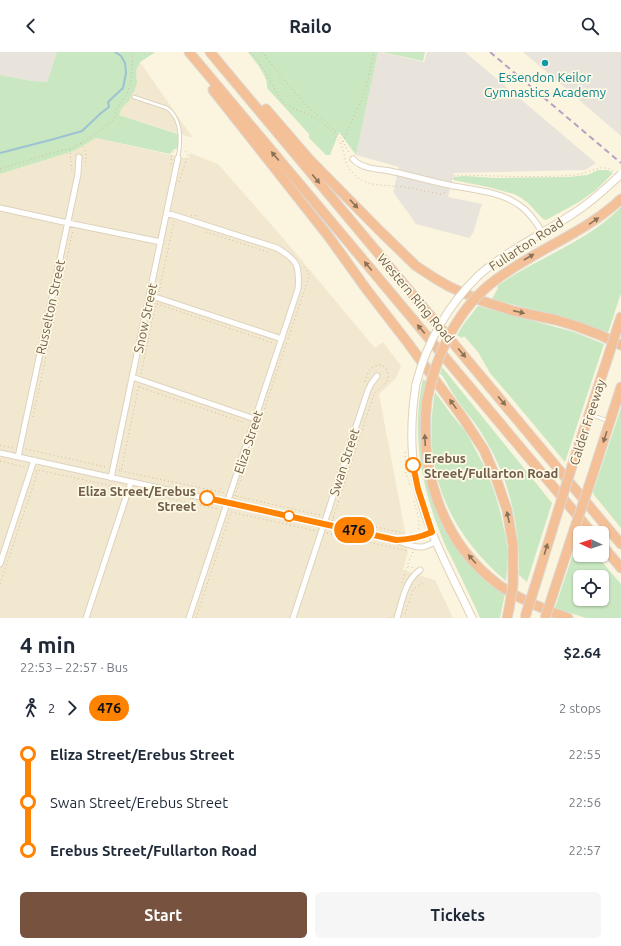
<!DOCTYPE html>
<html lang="en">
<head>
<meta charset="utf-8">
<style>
  body { margin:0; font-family:Ubuntu,sans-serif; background:#f6f6f7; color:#1f2937; height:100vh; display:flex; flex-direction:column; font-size:15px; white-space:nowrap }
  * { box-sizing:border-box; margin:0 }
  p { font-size:13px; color:#747a83 }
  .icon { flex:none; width:22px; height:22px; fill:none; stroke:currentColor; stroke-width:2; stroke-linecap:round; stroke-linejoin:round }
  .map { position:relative; height:566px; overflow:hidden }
  .drawer { display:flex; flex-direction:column; background:#fff; flex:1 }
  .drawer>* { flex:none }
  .badge { padding:0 8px; border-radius:13px; font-size:14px; line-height:26px }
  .needle { width:26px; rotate:274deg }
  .fabs { position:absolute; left:573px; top:474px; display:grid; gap:8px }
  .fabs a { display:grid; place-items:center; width:36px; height:36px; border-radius:6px; background:#fff; box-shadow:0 1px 3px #0004; font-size:20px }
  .map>.badge { position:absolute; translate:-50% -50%; box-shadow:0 0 0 2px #fff }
  .legs { display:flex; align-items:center; gap:6px; height:44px; padding:0 20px; font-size:13px }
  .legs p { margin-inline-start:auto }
  .head { display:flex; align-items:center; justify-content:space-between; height:68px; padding:0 20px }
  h1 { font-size:22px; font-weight:700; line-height:30px }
  .button { display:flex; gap:8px; margin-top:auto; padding:8px 20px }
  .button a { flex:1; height:46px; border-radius:6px; background:#76523f; color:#fff; font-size:16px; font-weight:700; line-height:46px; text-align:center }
  .button a+a { background:#f6f6f7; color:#1f2937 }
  ul { padding:0 20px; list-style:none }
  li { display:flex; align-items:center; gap:14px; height:48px; font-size:15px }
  li i { display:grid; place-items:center; width:6px; height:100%; margin:0 5px; background:currentColor }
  li i::after { content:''; width:10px; height:10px; margin:-5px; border:3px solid; border-radius:50%; background:#fff }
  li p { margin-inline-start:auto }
  li:first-child i { background:linear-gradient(#0000 50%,currentColor 0) }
  li:last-child i { background:linear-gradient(currentColor 50%,#0000 0) }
  header { display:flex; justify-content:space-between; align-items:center; height:52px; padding:0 20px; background:#fff; font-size:18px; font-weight:700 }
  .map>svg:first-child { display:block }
  .residential { fill:#f2e8cf }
  .industrial { fill:#e9e4db }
  .green { fill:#c9e7c0; fill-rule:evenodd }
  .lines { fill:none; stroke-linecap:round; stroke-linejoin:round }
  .stream { stroke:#9cc2d4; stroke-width:2 }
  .lane-casing { stroke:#ded2bc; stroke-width:4.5 }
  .street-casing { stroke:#ded2bc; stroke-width:7 }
  .secondary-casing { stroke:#e0d2b8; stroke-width:9 }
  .highway-casing { stroke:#ddd8d3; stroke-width:11 }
  .path { stroke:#d3bb9c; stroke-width:1; stroke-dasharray:1 3; stroke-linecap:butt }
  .lane { stroke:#fff; stroke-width:2.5 }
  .street { stroke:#fff; stroke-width:5 }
  .secondary { stroke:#fff; stroke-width:7 }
  .highway { stroke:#f4c098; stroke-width:9 }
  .rail { stroke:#b9a0c3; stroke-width:2; stroke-dasharray:6 4; stroke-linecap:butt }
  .secondary-bridge-casing { stroke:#e0d2b8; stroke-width:9; stroke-linecap:butt }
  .highway-bridge-casing { stroke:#ddd8d3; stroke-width:11; stroke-linecap:butt }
  .secondary-bridge { stroke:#fff; stroke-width:7 }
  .highway-bridge { stroke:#f4c098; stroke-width:9 }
  .oneway { fill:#8a7259 }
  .line-1-casing { stroke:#fff; stroke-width:9 }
  .line-1 { stroke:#ff8200; stroke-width:6 }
  .culture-dot { fill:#0f9aa8; stroke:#fef9e5; stroke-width:1.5 }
  .stop-1-dot { fill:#fff; stroke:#ff8200; stroke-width:2 }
  .labels { text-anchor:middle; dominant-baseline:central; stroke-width:3.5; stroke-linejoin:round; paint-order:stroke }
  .culture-label { font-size:13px; fill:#0d838f; stroke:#fef9e5 }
  .street-label { font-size:13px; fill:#705e49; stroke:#fef9e5 }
  .stop-label { font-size:13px; font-weight:bold; fill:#705e49; stroke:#fef9e5; text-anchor:start }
</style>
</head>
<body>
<header><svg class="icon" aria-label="back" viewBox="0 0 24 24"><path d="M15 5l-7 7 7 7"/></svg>Railo<svg class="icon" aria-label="search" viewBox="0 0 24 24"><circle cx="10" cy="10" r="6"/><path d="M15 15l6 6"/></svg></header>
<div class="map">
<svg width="621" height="566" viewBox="0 0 621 566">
  <rect width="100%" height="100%" fill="#fbf5e0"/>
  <path class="residential" d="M140,10L193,86L119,63L122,56L130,48L137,31L136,19Z
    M96,86L188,107L190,101L218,112L283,186L375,296L383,290L401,314L396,326L379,342L405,479L408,500L403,518L435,528L453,566H0V122L74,99Z"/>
  <path class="industrial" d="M0,0H57L47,30L32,29L0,23Z
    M378,0H381L424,10L427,0H465L596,111L585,118L454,121L448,145L482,152L473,181L469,186L416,172L393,140L399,115L356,103Z
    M523,0H621V84L549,22Z"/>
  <path class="green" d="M57,0H154V1L140,10L136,19L137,31L134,40H133L130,48L122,56L119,63L178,82V96L173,98L170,102L96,86L74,99L0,122V23L32,29L47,30Z
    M248,0H378L356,103L339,80L330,103H326L309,86V82L267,36C269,25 254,8 248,0Z
    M382,0H425L423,9Z
    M598,118H608L613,121L596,138L579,150L546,168L543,167L528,151L520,145L514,142L488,135L453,128V127L454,125L464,124L496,126L569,125L587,123Z
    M621,155V241L608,281L577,269L492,247L498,236L497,235L500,232C539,205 589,189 621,155Z
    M478,254L574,280L604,292L565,410L509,343L490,321L478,300L464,284L462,286L457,283L463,273Z
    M442,315L552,451L527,530L519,523C520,475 510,428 485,387C478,373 467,362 458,349C452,341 448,332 442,323L440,322Z
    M423,327L426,329L421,371V395L428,432L448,479L505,541L500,566H480C477,558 473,551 470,544C462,528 455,512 447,497C423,444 410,384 423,327Z
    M435,340L451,362L466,380L483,412L488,423L494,439L500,459L506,486L508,501L506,529C448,480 421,417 435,340Z
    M621,356V476L594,443L593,440Z
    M579,484L580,486V503H596L621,532V566H586L555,556ZM580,525H602V547H580Z"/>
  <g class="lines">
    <path class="stream" d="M0,101L54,87L82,79L101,61L109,55L108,50L123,36L126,21L125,11L121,4L115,0"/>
    <g class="lane-casing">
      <path id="lane" d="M134,45L167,56C182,67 181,90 178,106
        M592,363L608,369"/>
    </g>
    <g class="street-casing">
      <path id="street" d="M353,107C362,117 377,117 390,119C410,123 429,129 449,133C472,138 500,139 519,153C530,160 536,171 543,181
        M0,156L68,171L161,190
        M167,161L277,196C297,208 300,213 298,237L189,566
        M149,243L282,287
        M132,325L255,367
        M0,401L396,488C404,491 414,496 423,495C427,494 432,491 436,490
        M18,405L78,122L79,105
        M111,426L178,106
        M397,488L417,486L432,480
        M0,512L34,408
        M86,566L131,430
        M293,566L368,338L371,332L377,324
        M397,566C402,550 405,528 420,518"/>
    </g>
    <g class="secondary-casing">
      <path id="secondary" d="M479,223C508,198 543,182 574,161C590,151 603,139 617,126
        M416,332C411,363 410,393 415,424C424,474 451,521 472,566"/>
    </g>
    <g class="highway-casing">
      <path id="highway" d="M189,0L592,481
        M210,0L621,492
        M213,38L329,185L367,238L408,291L463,366L484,398L496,426L507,458L513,493V520
        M266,57L310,108L380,179L416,214L436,227L450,235L482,249L514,259L556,268L576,274L600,283L621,293
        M497,227C537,197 585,181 621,147
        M618,274L621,265
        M427,348C419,418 441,490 499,533C517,546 547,559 568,566
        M572,414L608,305
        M589,434L621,335
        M602,493L621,516
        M535,534L558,459
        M553,542L574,478
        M507,566L509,557"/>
    </g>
    <path class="path" d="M250,0L258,8L281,48C294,61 312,60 326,74C333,80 341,89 343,99C345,105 345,111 349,116C363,137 383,132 404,135C416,137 428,140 441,142L444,141L447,139
      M262,0L281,24L308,55L324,68L338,82L350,102
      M343,90L366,37L374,0
      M81,91C87,101 87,103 85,114
      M70,97L72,120
      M171,112L172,101L175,98
      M0,117L51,101L72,96L91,85L109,72L114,67L117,56L127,42L131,29L133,0
      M451,127L454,124L461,123C499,124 538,126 576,123C589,121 603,110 614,120
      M179,130L188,103L187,101L184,98
      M191,163L198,164
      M206,180L268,200H269
      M159,240L174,169
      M157,252L273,291
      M288,287L309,225V222L303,214
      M141,322L156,251
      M139,335L243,370
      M33,365L73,178
      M0,393L13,396
      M26,397L106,415
      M405,400L406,422L410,434
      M0,409L25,415
      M119,418L121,419L139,333
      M36,419H38V418L122,436
      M121,419L225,441
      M134,440L135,439L218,457
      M235,444L287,290
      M235,447L236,444L320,463
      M414,449C416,459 422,470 417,480
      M333,466L404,481
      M332,469L374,342C378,337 386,333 388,327C390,321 385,312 378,313C375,314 372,316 369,318L365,330
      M327,481L408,499
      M413,500L407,514L414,516
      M402,531L407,515
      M0,532L38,419
      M405,562L413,538L416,535L424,531
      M196,566L231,460L316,479
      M390,566L392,562"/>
    <use href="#lane" class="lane"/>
    <use href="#street" class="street"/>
    <use href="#secondary" class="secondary"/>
    <use href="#highway" class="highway"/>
    <path class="rail" d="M490,0L621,111"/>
    <g class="secondary-bridge-casing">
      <path id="secondary-bridge" d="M617,126L621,122
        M416,332C427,289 447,254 479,223"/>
    </g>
    <g class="highway-bridge-casing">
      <path id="highway-bridge" d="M608,305L618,274
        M427,348C436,302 458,255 497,227
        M558,459L572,414
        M574,478L589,434
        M509,557L513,533V520
        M525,565L535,534
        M545,566L553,542"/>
    </g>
    <use href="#secondary-bridge" class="secondary-bridge"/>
    <use href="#highway-bridge" class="highway-bridge"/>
  </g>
  <defs><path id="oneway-solid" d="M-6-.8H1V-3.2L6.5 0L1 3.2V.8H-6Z"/></defs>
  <g class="oneway">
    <use href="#oneway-solid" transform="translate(275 104) rotate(-130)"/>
    <use href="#oneway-solid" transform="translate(316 127) rotate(50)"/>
    <use href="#oneway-solid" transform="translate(354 152) rotate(47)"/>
    <use href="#oneway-solid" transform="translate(594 169) rotate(-34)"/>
    <use href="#oneway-solid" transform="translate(529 205) rotate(-30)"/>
    <use href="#oneway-solid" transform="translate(368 214) rotate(-130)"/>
    <use href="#oneway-solid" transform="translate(519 260) rotate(13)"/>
    <use href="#oneway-solid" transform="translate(421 277) rotate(-130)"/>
    <use href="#oneway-solid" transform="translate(462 301) rotate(50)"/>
    <use href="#oneway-solid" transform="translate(502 349) rotate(50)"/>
    <use href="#oneway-solid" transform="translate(453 352) rotate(-126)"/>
    <use href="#oneway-solid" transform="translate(605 385) rotate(108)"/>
    <use href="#oneway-solid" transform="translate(425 388) rotate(-93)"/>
    <use href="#oneway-solid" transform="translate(508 465) rotate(-102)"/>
    <use href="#oneway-solid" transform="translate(546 497) rotate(-73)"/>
    <use href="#oneway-solid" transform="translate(472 507) rotate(-131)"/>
  </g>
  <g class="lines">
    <g class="line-1-casing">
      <path id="line-1" d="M207,446L396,488C410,487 419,486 432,480L418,437L413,413"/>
    </g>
    <use href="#line-1" class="line-1"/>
  </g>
  <circle class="culture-dot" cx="545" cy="11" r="4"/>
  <g class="stop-1-dot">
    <circle cx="413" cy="413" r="7"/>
    <circle cx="207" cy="446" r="7"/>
    <circle cx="289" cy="464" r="5"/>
  </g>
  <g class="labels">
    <g class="culture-label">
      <text x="545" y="25">Essendon Keilor<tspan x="545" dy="15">Gymnastics Academy</tspan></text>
    </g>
    <g class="street-label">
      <text transform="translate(526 192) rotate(-33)">Fullarton Road</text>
      <text transform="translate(416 246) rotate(50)">Western Ring Road</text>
      <text transform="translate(50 255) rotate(-78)">Russelton Street</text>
      <text transform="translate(145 266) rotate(-78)">Snow Street</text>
      <text transform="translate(587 370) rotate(-72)">Calder Freeway</text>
      <text transform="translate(248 390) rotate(-72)">Eliza Street</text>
      <text transform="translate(344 410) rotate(-72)">Swan Street</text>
    </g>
    <g class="stop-label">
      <text x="424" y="406">Erebus<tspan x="424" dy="15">Street/Fullarton Road</tspan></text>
      <text x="196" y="439" text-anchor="end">Eliza Street/Erebus<tspan x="196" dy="15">Street</tspan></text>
    </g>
  </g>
</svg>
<div class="fabs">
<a><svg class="needle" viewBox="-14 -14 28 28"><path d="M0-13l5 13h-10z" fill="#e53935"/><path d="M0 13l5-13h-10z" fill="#747a83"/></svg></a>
<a><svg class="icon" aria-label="locate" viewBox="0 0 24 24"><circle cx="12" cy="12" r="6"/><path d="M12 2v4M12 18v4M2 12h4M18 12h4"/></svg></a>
</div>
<b class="badge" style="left:354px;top:478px;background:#ff8200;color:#111">476</b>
</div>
<section class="drawer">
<div class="head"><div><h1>4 min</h1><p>22:53 – 22:57 · Bus</p></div><b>$2.64</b></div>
<div class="legs"><svg class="icon" aria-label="walk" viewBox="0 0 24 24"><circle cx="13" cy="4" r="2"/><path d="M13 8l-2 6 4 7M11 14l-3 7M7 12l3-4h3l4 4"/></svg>2<svg class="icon" aria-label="forward" viewBox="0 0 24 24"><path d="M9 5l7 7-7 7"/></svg><b class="badge" style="background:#ff8200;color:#111">476</b><p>2 stops</p></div>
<ul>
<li><i style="color:#ff8200"></i><b>Eliza Street/Erebus Street</b><p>22:55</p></li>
<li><i style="color:#ff8200"></i><span>Swan Street/Erebus Street</span><p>22:56</p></li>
<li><i style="color:#ff8200"></i><b>Erebus Street/Fullarton Road</b><p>22:57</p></li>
</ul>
<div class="button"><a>Start</a><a>Tickets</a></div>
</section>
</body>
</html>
